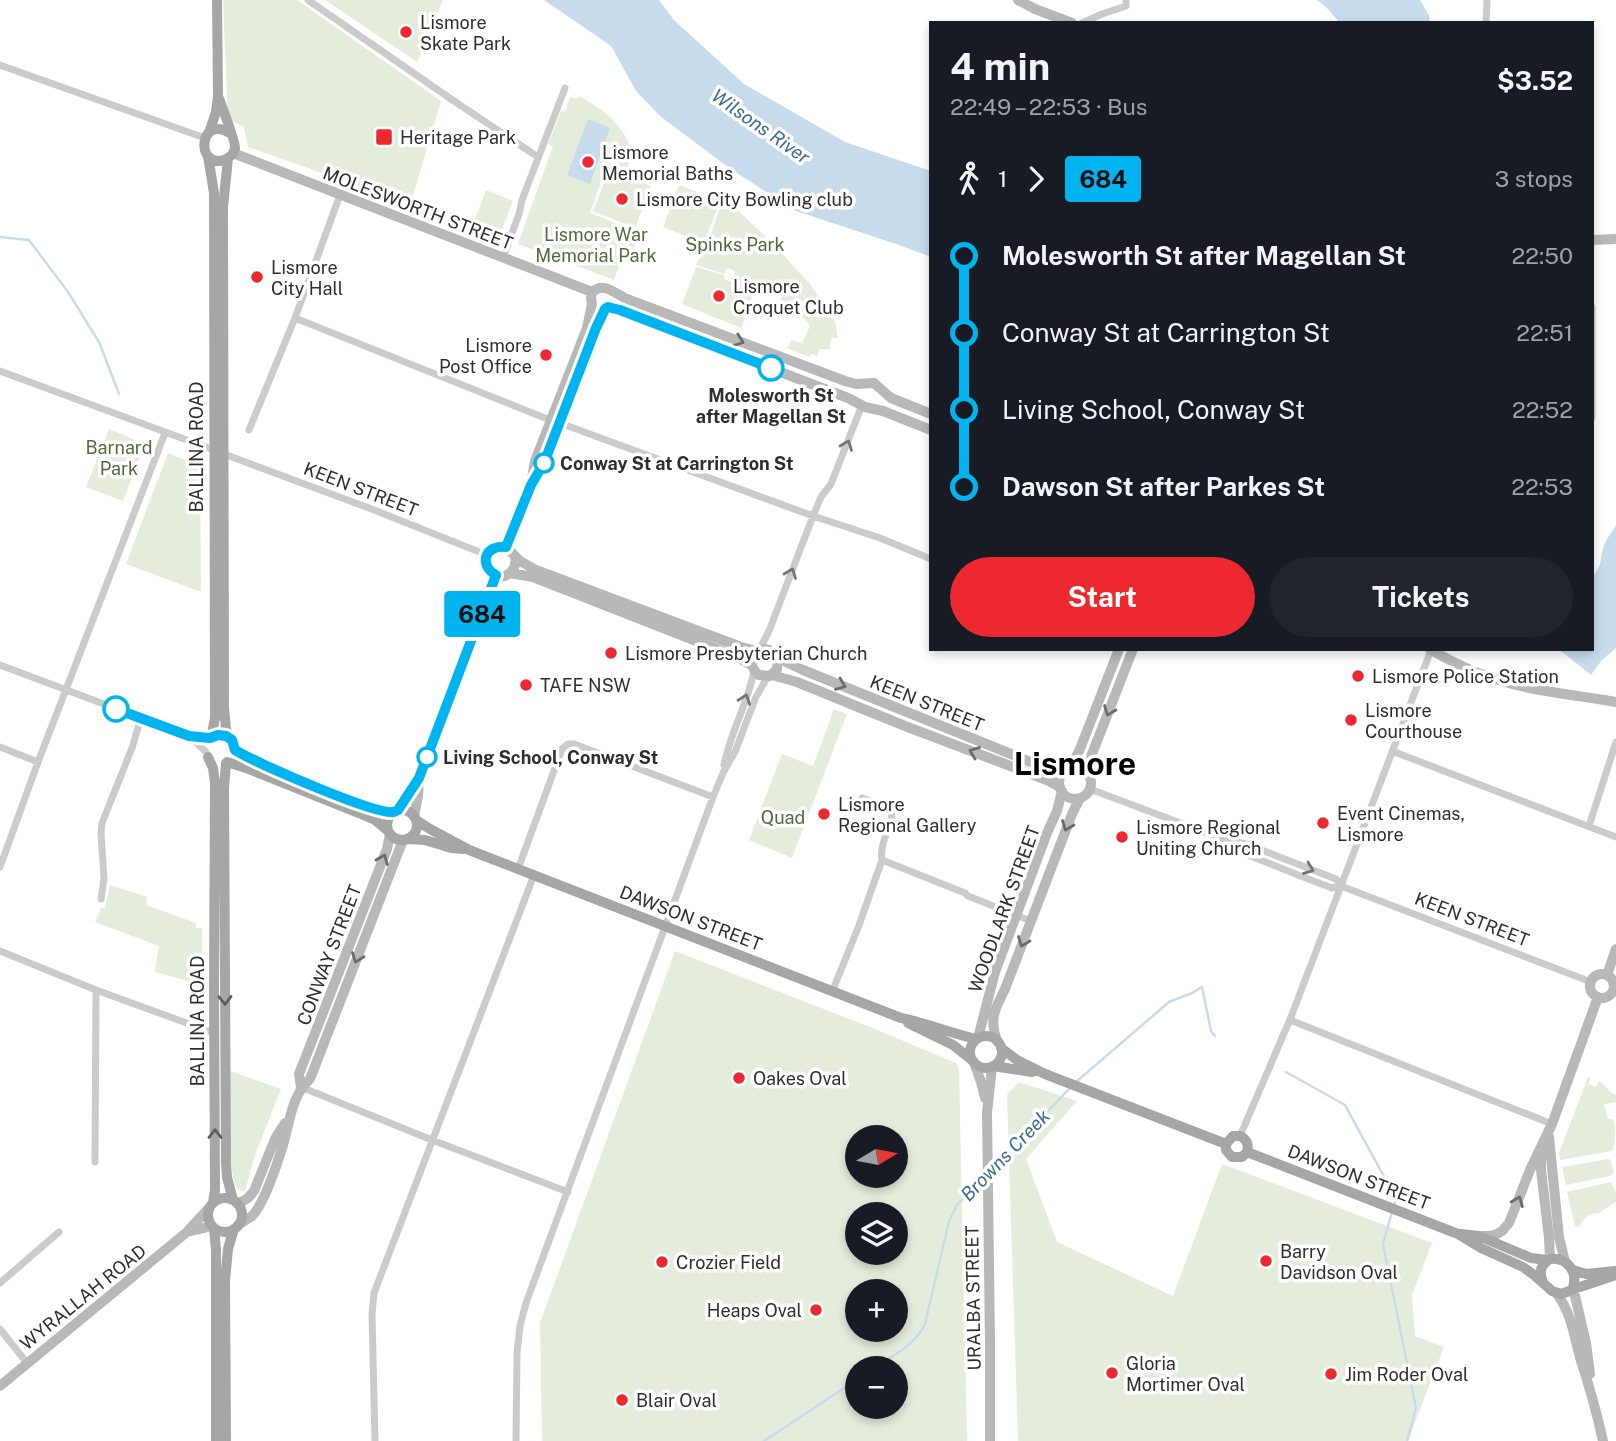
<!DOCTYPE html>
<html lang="en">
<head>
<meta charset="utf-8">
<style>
  body { margin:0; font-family:"Public Sans",sans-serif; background:#20242c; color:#f1f3f6; height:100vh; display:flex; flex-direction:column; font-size:26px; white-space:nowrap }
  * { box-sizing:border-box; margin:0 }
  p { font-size:23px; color:#9ea1a6 }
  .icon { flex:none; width:38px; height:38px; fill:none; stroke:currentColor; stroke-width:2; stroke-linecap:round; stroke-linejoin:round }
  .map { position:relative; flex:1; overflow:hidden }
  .drawer { position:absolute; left:929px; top:21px; width:665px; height:630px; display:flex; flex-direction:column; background:#171b24; border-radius:0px; box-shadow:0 4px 10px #0003 }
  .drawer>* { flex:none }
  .badge { padding:0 14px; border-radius:5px; font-size:24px; line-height:46px }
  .needle { width:46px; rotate:80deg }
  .buttons { position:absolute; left:845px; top:1125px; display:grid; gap:14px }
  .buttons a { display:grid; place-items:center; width:63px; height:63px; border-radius:50%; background:#171b24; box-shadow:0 4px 10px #0003; font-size:35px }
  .map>.badge { position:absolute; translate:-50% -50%; box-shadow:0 0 0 4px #fff }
  .legs { display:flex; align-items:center; gap:10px; height:77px; padding:0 21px; font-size:23px }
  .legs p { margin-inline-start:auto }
  .summary { display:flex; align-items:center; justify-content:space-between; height:119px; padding:0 21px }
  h1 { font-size:38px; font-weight:700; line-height:52px }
  .button { display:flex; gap:14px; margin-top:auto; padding:14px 21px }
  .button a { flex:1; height:80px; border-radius:42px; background:#ed282f; color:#fff; font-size:28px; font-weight:700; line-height:80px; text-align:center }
  .button a+a { background:#20242c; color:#f1f3f6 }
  ul { padding:0 21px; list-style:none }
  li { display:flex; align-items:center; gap:24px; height:77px; font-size:26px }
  li i { display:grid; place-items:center; width:10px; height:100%; margin:0 9px; background:currentColor }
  li i::after { content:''; width:18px; height:18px; margin:-9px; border:5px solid; border-radius:50%; background:#171b24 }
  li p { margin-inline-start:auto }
  li:first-child i { background:linear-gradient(#0000 50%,currentColor 0) }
  li:last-child i { background:linear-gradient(currentColor 50%,#0000 0) }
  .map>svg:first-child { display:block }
  .green { fill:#e4ecdb; fill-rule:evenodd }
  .water { fill:#c6dced }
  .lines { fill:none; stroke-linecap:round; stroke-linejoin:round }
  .stream { stroke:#c6dced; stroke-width:2.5 }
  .street { stroke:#cbcbcb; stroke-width:7 }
  .secondary { stroke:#b8b8b8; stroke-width:10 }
  .primary { stroke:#a6a6a6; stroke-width:10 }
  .oneway { stroke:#6c6c6c }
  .oneway2 { stroke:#757575 }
  .oneway3 { stroke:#5e5e5e }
  .line-1-casing { stroke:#fff; stroke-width:16 }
  .line-1 { stroke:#00b5ef; stroke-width:10 }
  .poi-dot { fill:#ed282f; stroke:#fff; stroke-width:2.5 }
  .stop-1-dot { fill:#fff; stroke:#00b5ef; stroke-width:3.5 }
  .labels { text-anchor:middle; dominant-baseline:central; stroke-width:7; stroke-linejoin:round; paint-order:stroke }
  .poi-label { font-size:18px; fill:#2e2e2e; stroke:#fff; text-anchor:start }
  .street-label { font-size:18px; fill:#2e2e2e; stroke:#fff }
  .park-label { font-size:18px; fill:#4f6c39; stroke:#fff }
  .stop-label { font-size:18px; font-weight:bold; fill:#2e2e2e; stroke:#fff; text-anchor:start }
  .water-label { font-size:19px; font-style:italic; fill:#386d94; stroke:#fff }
  .town-label { font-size:32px; font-weight:bold; fill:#000; stroke:#fff }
</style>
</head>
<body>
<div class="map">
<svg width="1616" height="1441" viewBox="0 0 1616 1441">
  <rect width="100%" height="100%" fill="#fff"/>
  <path class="green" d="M223,0H297L441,101L411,202L316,171L248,147L244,127L228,119Z
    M325,0H443L417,62Z
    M579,96C604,110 621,122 632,150L629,157L631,159L626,171L610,165L608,170H605L590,213L639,232L634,248L627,244L614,280L518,244L553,146L548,144L561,111L565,112L570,97L577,99Z
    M609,170L651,186L635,228L593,211Z
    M679,185L720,201L704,243L663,227Z
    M486,190L513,201L499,237L472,227Z
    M724,196L728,203L736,208L780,251L810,284L835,322L838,338H832L830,341V349H820L817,356L811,354L810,357L787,348L792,340L802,343L810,326L804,318L778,308L782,296L734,277L735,271L727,268L724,274L696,265L707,246Z
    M696,267L724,275V279L732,282L734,278L756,287L741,328L682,304Z
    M109,429L145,444L123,501L86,487Z
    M168,453L200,466L201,592L126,564Z
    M834,709L847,714L792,858L749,840L782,754L813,766Z
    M110,885L147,897L146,905L196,923V928H202L203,985L155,972L159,946L95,922L101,908H105Z
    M675,951L875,1029L956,1063L959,1069L967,1441H542L540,1323ZM858,1138H896V1176H858ZM896,1214V1253H858V1214ZM858,1292H896V1330H858ZM858,1368H896V1407H858Z
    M230,1071L281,1089L255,1155L245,1191C240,1190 238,1191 236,1186C227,1169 231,1094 230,1071Z
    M1588,1077L1590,1078L1589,1084L1596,1087L1599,1081C1606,1084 1606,1091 1616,1095V1102L1604,1104L1608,1119H1613C1616,1128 1616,1141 1612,1151L1560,1160L1559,1153Z
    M1019,1082L1077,1101L1026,1159L1057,1242L1173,1296L1222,1164L1432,1243L1412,1295L1415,1336L1444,1347L1408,1441H1018L1007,1095Z
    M1609,1159L1611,1161L1614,1173L1610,1176L1566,1185L1562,1167Z
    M1611,1182L1616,1192V1202L1599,1213C1591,1212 1582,1218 1580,1226L1575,1227L1567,1192Z"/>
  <path class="water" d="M544,0H659L674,20L744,84L845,142L931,171V257L896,244L796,211L729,168L660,116L636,91L611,46Z
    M1317,0H1420L1429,15L1430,23H1340L1326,7Z
    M588,119L610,128L590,184L567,175Z
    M1616,525V648L1602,660L1591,675L1561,651L1516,649H1592L1593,575C1604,566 1599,553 1606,541C1609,535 1613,531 1616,525Z"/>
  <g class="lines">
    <path class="stream" d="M0,237L29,240L68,292L99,342L119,394
      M1286,1072L1345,1105L1394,1195L1396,1199L1394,1206
      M1076,1082L1169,1002L1192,993L1202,987L1211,1031L1215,1036
      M991,1171L1071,1087
      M1392,1212L1383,1244L1416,1408L1407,1441
      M874,1368C893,1356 915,1345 925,1324L949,1221L957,1205L984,1178
      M764,1441L858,1379"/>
    <path class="street" d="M308,0L451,99L538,157
      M1082,23L1102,14L1126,6V0
      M1486,23L1487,0
      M0,65L205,138
      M503,258L519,214L522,200L565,88
      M1592,307V417
      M295,318L550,420
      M0,371L214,450
      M557,422L813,516L880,538L931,559
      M249,430L295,318L340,195
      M224,454L369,508L487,555
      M759,650L769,631L813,516L821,497L831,484L862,405
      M0,665L189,736L210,738
      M189,736L206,752
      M0,747L38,762
      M1392,751L1616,837
      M724,765C730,733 748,703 754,671
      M1090,789L1228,841L1246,844L1336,879L1341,886L1591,982
      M862,798L887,807L892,812C891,829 879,844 882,860L965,893L968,896L1031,921
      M1589,826L1616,742
      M1230,842L1243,853L1316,882L1332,888L1341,886
      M0,867L38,762L165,433
      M518,869L562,749L568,744H574L713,797
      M101,899L104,879L101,833L102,823L132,748L141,718
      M0,951L96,990L214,1033
      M832,992L858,928L882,860
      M1290,1020L1552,1124
      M301,1087L432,1140L568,1192
      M1240,1136L1291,1017L1431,650
      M95,1162L96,990
      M0,1283L59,1232
      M0,1329L27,1363
      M375,1441L372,1314L374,1293L534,875
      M516,1441L517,1353L520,1326L526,1303L713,797L723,773L735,752L756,697L768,676"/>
    <path class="secondary" d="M1018,0L1035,9L1072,23
      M233,153L592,292
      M1592,240L1616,239
      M592,292C604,281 615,294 627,299L845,381L856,384L874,383L891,398L931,414
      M608,308L620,310L848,398L865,407L883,411L931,430
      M532,478L535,461L587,328L592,304L591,298L592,292
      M506,547L531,485L544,463L596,328L605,309
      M515,556C516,562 516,567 511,572C490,592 470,542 506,547L520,561L536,570L741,647L757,651
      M510,573L533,577L737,657L751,665
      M1430,649C1461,668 1494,681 1530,688C1559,694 1588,697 1616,702
      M778,658L777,669L770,676L759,675C739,659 764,636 778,658L803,670L1016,756L1042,767L1066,770
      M772,675L797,682L905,726L1013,767L1049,781L1060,787
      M1071,767L1080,749L1119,649
      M1059 783a16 16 0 1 1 32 0a16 16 0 1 1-32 0Z
      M1088,774L1092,754L1133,649
      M398,810L419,777L496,575
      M414,816L418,796L419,778
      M1590 986a12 12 0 1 1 24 0a12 12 0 1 1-24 0Z
      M1607,975L1616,949
      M978,1038L995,972L1047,833L1057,811L1062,791
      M997,1041C989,1018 995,1009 1005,989L1072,814L1080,798
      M974,1062L981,1082L985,1098
      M301,1087L299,1074L387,849L390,834
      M1549,1137L1559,1237L1565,1262
      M1541,1153V1170L1549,1238L1550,1259
      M238,1204L248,1198L254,1191L275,1139L285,1123
      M238,1225C242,1222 248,1219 252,1216C264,1204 278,1162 283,1145C290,1122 291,1096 310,1079L403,840
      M187,1232L212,1226
      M1480,1236H1490L1497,1234L1502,1231L1509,1223L1530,1170L1552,1124L1598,997
      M1572,1290L1575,1296L1586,1343L1590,1374
      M1557,1294C1572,1314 1574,1337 1581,1361C1590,1388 1597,1414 1603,1441
      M0,1386L187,1232L210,1207
      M990,1441V1342L987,1113L992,1067"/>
    <path class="primary" d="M218,96C221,104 236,143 235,148C234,153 230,158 224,160C196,169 198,114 230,133
      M209,133L216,112L218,96L217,0
      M208,156L214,193L215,718L211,738
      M228,158L223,207L224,708L226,729L229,738
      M235,749L259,762L364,806L393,813
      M208,757L213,768L215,783L214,989L215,1190L213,1202
      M227,762L249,769L359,813L375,820L388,831
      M226,763L224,788L226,1163L227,1177L233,1200
      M387 825a15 15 0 1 1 30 0a15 15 0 1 1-30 0Z
      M416,820L430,829L469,850L901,1018C926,1023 951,1033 976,1039
      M407,839L425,840L451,848L463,849
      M908,1023L953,1045L972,1060
      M970 1052a16 16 0 1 1 32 0a16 16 0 1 1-32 0Z
      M1001,1048L1017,1060L1045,1074L1226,1144
      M993,1066L1032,1072
      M1226,1144L1233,1136H1240C1247,1139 1249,1145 1247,1152
      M1226,1144V1150L1232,1157H1242L1247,1152
      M1247,1152L1458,1234L1481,1248L1523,1267L1534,1275L1552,1291L1561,1294L1572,1290C1579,1273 1568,1257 1550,1259C1540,1265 1539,1273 1543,1282
      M208 1215a17 17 0 1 1 34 0a17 17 0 1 1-34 0Z
      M214,1228L216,1250V1441
      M1461,1234L1479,1236L1531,1258L1547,1260
      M1573,1270L1586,1274L1615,1271
      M1574,1287H1580L1616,1275
      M226,1441L225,1280L228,1249L234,1229"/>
  </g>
  <defs><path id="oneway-chevron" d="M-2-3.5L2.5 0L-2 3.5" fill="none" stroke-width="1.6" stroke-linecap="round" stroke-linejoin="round" transform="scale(1.75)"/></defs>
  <g class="oneway">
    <use href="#oneway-chevron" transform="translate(739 341) rotate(20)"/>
    <use href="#oneway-chevron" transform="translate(841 685) rotate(22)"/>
    <use href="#oneway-chevron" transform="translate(1109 711) rotate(111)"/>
    <use href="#oneway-chevron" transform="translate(974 752) rotate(-159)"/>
    <use href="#oneway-chevron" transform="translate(1067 826) rotate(111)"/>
    <use href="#oneway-chevron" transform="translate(383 859) rotate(-68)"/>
    <use href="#oneway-chevron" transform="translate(1023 942) rotate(111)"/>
    <use href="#oneway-chevron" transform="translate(357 958) rotate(110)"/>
    <use href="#oneway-chevron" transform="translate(1518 1201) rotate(-68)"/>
  </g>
  <g class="oneway2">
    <use href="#oneway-chevron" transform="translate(847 445) rotate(-69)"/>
    <use href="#oneway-chevron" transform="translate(791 573) rotate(-69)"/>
    <use href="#oneway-chevron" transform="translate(745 699) rotate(-70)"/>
    <use href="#oneway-chevron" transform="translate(1309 869) rotate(21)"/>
  </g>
  <g class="oneway3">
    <use href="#oneway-chevron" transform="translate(225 1000) rotate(89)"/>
    <use href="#oneway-chevron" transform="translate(215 1134) rotate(-90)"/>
  </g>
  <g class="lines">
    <g class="line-1-casing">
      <path id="line-1" d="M116,709L189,736L210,738L218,735L226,736L232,740L235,750C254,762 375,815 393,812C395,812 396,811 398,810L419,778L496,575C478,565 485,544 506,547L531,485L544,463L596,328L605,309L608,307L620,310L771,368"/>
    </g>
    <use href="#line-1" class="line-1"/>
  </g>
  <g class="poi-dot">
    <circle cx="406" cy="32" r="7"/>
    <rect x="375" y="128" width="18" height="18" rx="3.5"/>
    <circle cx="588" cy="162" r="7"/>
    <circle cx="622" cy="199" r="7"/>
    <circle cx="257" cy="277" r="7"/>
    <circle cx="719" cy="296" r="7"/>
    <circle cx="546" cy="355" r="7"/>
    <circle cx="611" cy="653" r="7"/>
    <circle cx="1358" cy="676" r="7"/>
    <circle cx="526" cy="685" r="7"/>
    <circle cx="1351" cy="720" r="7"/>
    <circle cx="824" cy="814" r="7"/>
    <circle cx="1323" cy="823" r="7"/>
    <circle cx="1122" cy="837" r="7"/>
    <circle cx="739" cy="1078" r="7"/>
    <circle cx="1266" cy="1261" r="7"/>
    <circle cx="662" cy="1262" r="7"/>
    <circle cx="816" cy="1310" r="7"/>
    <circle cx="1112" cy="1373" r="7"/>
    <circle cx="1331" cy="1374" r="7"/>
    <circle cx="622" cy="1400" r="7"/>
  </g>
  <g class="stop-1-dot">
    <circle cx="771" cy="368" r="12"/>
    <circle cx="544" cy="463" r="9"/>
    <circle cx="116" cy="709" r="12"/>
    <circle cx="427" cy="757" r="9"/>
  </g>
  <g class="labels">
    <g class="poi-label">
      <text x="420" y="22">Lismore<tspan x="420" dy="21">Skate Park</tspan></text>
      <text x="400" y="137">Heritage Park</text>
      <text x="602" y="152">Lismore<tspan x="602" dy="21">Memorial Baths</tspan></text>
      <text x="636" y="199">Lismore City Bowling club</text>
      <text x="271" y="267">Lismore<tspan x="271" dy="21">City Hall</tspan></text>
      <text x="733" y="286">Lismore<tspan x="733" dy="21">Croquet Club</tspan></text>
      <text x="532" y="345" text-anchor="end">Lismore<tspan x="532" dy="21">Post Office</tspan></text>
      <text x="625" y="653">Lismore Presbyterian Church</text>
      <text x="1372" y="676">Lismore Police Station</text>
      <text x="540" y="685">TAFE NSW</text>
      <text x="1365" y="710">Lismore<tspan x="1365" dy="21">Courthouse</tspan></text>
      <text x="838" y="804">Lismore<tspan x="838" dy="21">Regional Gallery</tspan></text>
      <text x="1337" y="813">Event Cinemas,<tspan x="1337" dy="21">Lismore</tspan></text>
      <text x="1136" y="827">Lismore Regional<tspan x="1136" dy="21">Uniting Church</tspan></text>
      <text x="753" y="1078">Oakes Oval</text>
      <text x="1280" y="1251">Barry<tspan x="1280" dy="21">Davidson Oval</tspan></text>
      <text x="676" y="1262">Crozier Field</text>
      <text x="802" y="1310" text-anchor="end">Heaps Oval</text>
      <text x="1126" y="1363">Gloria<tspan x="1126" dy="21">Mortimer Oval</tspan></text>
      <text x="1345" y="1374">Jim Roder Oval</text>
      <text x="636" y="1400">Blair Oval</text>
    </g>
    <g class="street-label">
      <text transform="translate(418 208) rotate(21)">MOLESWORTH STREET</text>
      <text transform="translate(196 447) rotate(-90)">BALLINA ROAD</text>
      <text transform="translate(361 489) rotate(21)">KEEN STREET</text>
      <text transform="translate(927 703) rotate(22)">KEEN STREET</text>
      <text transform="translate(1004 909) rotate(-70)">WOODLARK STREET</text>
      <text transform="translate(691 918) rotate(21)">DAWSON STREET</text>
      <text transform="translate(1472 919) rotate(21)">KEEN STREET</text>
      <text transform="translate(329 955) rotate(-69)">CONWAY STREET</text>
      <text transform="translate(197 1021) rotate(-90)">BALLINA ROAD</text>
      <text transform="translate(1359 1177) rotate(21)">DAWSON STREET</text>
      <text transform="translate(83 1297) rotate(-39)">WYRALLAH ROAD</text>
      <text transform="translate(973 1298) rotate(-91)">URALBA STREET</text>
    </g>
    <g class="park-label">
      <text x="596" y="234">Lismore War<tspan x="596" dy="21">Memorial Park</tspan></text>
      <text x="735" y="244">Spinks Park</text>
      <text x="119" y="447">Barnard<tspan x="119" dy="21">Park</tspan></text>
      <text x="783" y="817">Quad</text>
    </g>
    <g class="stop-label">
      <text x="771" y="395" text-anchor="middle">Molesworth St<tspan x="771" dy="21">after Magellan St</tspan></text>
      <text x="560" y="463">Conway St at Carrington St</text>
      <text x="443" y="757">Living School, Conway St</text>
    </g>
    <g class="water-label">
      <text transform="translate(761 126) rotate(35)">Wilsons River</text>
      <text transform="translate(1005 1155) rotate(-46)">Browns Creek</text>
    </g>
    <g class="town-label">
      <text x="1075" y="763">Lismore</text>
    </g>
  </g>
</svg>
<div class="buttons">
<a><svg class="needle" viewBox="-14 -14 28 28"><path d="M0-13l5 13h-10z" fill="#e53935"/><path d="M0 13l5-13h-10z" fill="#9ea1a6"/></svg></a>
<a><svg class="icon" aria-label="layers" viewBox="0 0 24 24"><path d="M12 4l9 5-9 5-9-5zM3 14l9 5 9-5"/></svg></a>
<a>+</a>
<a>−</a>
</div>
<b class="badge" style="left:482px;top:614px;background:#00b5ef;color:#111">684</b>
<section class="drawer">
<div class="summary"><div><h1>4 min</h1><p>22:49 – 22:53 · Bus</p></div><b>$3.52</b></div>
<div class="legs"><svg class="icon" aria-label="walk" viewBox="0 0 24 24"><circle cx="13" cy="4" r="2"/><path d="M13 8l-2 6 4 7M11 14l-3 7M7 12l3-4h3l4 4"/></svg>1<svg class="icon" aria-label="forward" viewBox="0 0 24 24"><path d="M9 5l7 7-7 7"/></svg><b class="badge" style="background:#00b5ef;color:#111">684</b><p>3 stops</p></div>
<ul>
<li><i style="color:#00b5ef"></i><b>Molesworth St after Magellan St</b><p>22:50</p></li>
<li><i style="color:#00b5ef"></i><span>Conway St at Carrington St</span><p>22:51</p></li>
<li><i style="color:#00b5ef"></i><span>Living School, Conway St</span><p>22:52</p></li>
<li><i style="color:#00b5ef"></i><b>Dawson St after Parkes St</b><p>22:53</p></li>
</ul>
<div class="button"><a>Start</a><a>Tickets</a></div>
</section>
</div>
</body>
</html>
